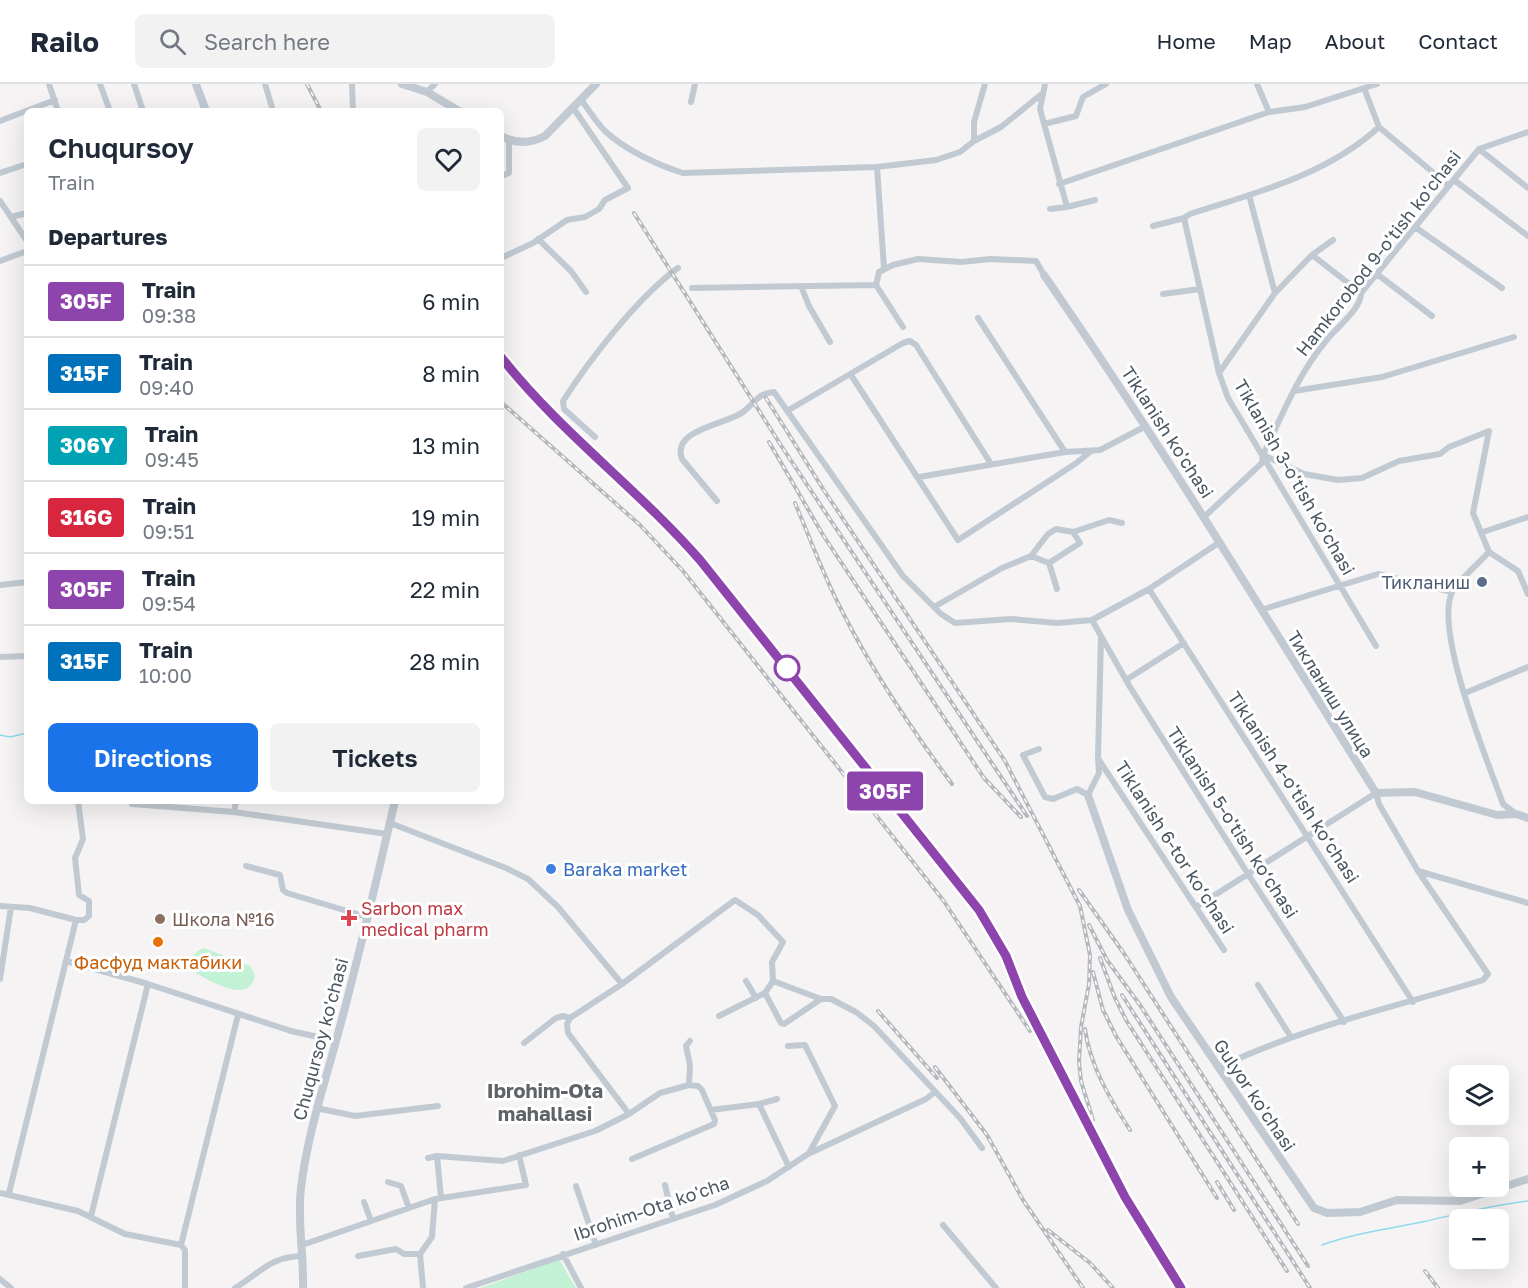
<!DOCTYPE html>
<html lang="en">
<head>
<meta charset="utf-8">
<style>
  body { margin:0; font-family:"Golos Text",sans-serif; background:#f2f2f3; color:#1f2937; height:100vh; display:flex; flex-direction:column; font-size:22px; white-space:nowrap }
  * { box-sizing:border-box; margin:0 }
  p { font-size:20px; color:#747a83 }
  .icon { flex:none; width:33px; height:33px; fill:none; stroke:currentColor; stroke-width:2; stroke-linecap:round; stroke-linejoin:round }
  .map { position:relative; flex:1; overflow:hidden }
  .sheet { position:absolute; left:24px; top:24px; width:480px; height:696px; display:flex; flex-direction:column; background:#fff; border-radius:9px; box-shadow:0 6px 24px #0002 }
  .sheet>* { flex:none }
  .badge { padding:0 12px; border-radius:4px; font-size:21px; line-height:39px }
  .tools { position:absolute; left:1449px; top:981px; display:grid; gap:12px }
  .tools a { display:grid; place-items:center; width:60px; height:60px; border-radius:9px; background:#fff; box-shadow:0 6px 24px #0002; font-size:30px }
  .map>.badge { position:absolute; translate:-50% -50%; box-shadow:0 0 0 3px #fff }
  h2 { padding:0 24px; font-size:22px; line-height:54px }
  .round { display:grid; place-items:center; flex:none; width:63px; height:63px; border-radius:9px; background:#f2f2f3 }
  .headline { display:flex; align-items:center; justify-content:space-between; height:102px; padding:0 24px }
  h1 { font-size:28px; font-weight:600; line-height:45px }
  .button { display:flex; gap:12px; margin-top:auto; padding:12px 24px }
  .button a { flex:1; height:69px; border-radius:9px; background:#1a73e8; color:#fff; font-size:24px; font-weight:600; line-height:69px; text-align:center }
  .button a+a { background:#f2f2f3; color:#1f2937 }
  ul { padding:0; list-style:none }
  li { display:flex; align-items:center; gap:18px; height:72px; padding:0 24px; border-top:2px solid #e0e1e3 }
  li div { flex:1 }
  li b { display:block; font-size:22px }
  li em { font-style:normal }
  li .badge { min-width:66px; font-weight:700; text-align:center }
  header { display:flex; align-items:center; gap:36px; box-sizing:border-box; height:84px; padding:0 30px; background:#fff; border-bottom:2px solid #e0e1e3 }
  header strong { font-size:28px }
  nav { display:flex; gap:33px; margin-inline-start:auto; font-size:21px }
  .search { width:420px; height:54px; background:#f2f2f3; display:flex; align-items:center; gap:15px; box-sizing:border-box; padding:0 21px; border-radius:9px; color:#747a83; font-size:22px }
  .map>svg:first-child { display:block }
  .green { fill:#c3f1d5 }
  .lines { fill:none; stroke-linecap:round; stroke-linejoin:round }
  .stream { stroke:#90daee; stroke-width:1.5 }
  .minor { stroke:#c1cad2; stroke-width:6 }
  .tertiary { stroke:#c1cad2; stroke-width:8 }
  .rail-casing { stroke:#b5b8bd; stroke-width:4 }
  .rail { stroke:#fff; stroke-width:1.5; stroke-dasharray:4.5; stroke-linecap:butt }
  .line-casing { stroke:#fff; stroke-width:14 }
  .line { stroke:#8e44ad; stroke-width:9 }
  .service-dot { fill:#5c6f8a; stroke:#fff; stroke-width:2 }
  .stop-dot { fill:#fff; stroke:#8e44ad; stroke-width:3 }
  .shop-dot { fill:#3f7fe0; stroke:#fff; stroke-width:2 }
  .health-dot { fill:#e0444e; stroke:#fff; stroke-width:2 }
  .education-dot { fill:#8d6e63; stroke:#fff; stroke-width:2 }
  .food-dot { fill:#e8710a; stroke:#fff; stroke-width:2 }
  .labels { text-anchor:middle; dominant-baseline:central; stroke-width:6; stroke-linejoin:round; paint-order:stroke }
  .street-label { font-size:18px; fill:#4a5661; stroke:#fff }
  .service-label { font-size:18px; fill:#4e5e75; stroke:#fff; text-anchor:end }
  .shop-label { font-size:18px; fill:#366cbe; stroke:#fff; text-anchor:start }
  .health-label { font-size:18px; fill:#be3a42; stroke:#fff; text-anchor:start }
  .education-label { font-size:18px; fill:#785e54; stroke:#fff; text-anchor:start }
  .food-label { font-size:18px; fill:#c56008; stroke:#fff }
  .neighbourhood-label { font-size:20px; font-weight:bold; fill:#5f6368; stroke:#fff }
</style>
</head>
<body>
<header>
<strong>Railo</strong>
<div class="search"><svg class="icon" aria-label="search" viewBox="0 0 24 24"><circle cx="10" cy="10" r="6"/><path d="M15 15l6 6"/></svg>Search here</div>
<nav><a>Home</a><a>Map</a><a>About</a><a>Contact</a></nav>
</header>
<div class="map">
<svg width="1528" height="1204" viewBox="0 0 1528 1204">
  <rect width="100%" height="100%" fill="#f5f3f3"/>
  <path class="green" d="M204,864L250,882L255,891C251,921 211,898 196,889C188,879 192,868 204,864Z
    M559,1175L576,1204H481Z"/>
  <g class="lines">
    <path class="stream" d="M0,651L10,653L27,649
      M1322,1161C1354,1149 1389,1145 1422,1138C1458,1130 1492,1121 1528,1117"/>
    <path class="minor" d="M49,0L58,27
      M100,0L110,27
      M134,0L143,27
      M265,0L273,27
      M352,0L353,27
      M1045,0L1040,25L1067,123L1095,116
      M1257,0L1269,28
      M1364,4L1379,43C1327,91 1255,109 1190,130L1184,134L1219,289L1228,314L1376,562
      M427,8L435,0
      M582,17C589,26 596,38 605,47C624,65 657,81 683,89L877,83L936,76L960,68L974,57L1001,43L1043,9
      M691,18L695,0
      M0,37L55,16
      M1044,40L1076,32L1083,13L1106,0
      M1379,43L1449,102
      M974,57V38L985,0
      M1479,65L1528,104
      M877,83L884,184
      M0,89L27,80
      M501,92L509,89V57
      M1454,96L1528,152
      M1059,100L1269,28L1305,23L1377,0
      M0,117L27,157
      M1050,125L1067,123
      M11,133L27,129
      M1153,142L1184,134
      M1415,143L1502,204
      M538,155L571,187L586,208
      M1312,171L1361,209
      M501,174L533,159L567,136L585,133L599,125L605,116L628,104L574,25
      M0,177L27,167
      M1377,190L1432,232
      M801,202L809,222L830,258
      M692,204L876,201
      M1275,209L1312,171L1333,156
      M1163,210L1200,205
      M978,234L1065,368
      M903,243L876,201L879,188L893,181L918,175L961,178L991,175L1036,177L1044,191
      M1219,289L1275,209L1249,111
      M851,291L958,456L1075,380L1090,368
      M1294,307L1382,293L1514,253
      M787,327L903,259L910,257L916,261L991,380
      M1489,347L1473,429L1489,468C1481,477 1457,498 1452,508C1434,548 1488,678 1503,720L1516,730
      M595,353L564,325L563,317C590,275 638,213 678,184
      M1263,371L1304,390L1338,396L1362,394L1399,377L1440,370L1449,363L1489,347
      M919,393L1065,368L1100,366L1146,342
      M717,417L682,375C671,345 726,341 743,328C755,319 758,309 774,308L903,492L941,530L955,539L1011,535L1057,539L1092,536L1149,505L1220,458
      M1204,433L1262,379L1263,371C1282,332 1298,290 1326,257C1335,245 1362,224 1361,209L1479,65L1528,48
      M1483,448L1528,433
      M1489,468L1518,487L1528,510
      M1031,472L1049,479L1057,505
      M1049,479L1080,459L1073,448
      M0,501L27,498
      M1149,505L1413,918
      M934,523L1002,484L1031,472L1048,450L1056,445L1073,448L1109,436L1122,439
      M1261,526L1378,490L1452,508
      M1101,552L1130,603L1248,790L1344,938
      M0,573L27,572
      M1126,596L1184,559
      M1465,609L1528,583
      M1039,665L1023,671L1045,713L1053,715L1077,705L1088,711L1099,689L1098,673L1101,552L1092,536
      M1099,676L1224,866
      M132,720L234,728L387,750
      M234,728L236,717
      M390,739L506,784L528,795L558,823L622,900
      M246,782L280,791L283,806L287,809L367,833
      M1418,787L1528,819
      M0,822L30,824L76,836H84L89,832V817L79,811L75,774L83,755L78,717
      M1196,823L1376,709L1379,720L1418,787L1488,890L1483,896C1395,923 1302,943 1218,984
      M66,877L148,900L291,947L336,957
      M0,895L11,823
      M746,897L756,914
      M1258,901L1291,953
      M765,909L781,939L784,940L821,915
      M719,932L765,909L773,897
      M524,959L556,934L563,932L570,934
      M788,962L805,961L835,1022L809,1069
      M759,1020L789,1083
      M316,1024L355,1032L438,1022
      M711,1026L759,1020L777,1015
      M629,1030L568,949L567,940L570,934L622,900L735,816L758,831L783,858L772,878L773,897L821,915H831L856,928L874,942L960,1034L982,1064
      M437,1072L441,1114
      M428,1074L437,1072L503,1077L595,1047L629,1030L660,1009L689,1001L690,981L686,962L690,957
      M632,1075L714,1040L715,1036L702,1006L698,1002L689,1001
      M388,1098L401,1102L409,1124
      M665,1101L673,1135
      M576,1102L596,1161
      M0,1109L78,1127L125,1150L181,1161
      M9,1109L76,836
      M364,1118L371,1137
      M91,1132L148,900
      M943,1141L996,1204
      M302,1161L435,1115L526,1101L519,1071
      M563,1170L581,1204
      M358,1172L396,1165L404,1170H420
      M0,1195L11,1204
      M185,1204V1166L181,1161L238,931
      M235,1204C260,1189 271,1172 303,1172
      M423,1204L420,1170L432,1153L435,1115
      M466,1204L715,1121L767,1097L808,1070L926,1015L935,1008"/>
    <path class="tertiary" d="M196,0L206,27
      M402,0L427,8L459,27
      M501,52C516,60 530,60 545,52L596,0
      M1044,191C1161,360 1267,535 1376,709L1415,708L1497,731L1516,730L1528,734
      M1088,711L1128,826L1171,913L1314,1124L1327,1129L1360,1128L1397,1116L1460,1117L1528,1095
      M303,1204C304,1171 297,1137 301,1104C307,1053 323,1005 336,957C358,878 376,797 395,717"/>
    <g class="rail-casing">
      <path id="rail" d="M307,0L321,27
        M634,129L782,363L1027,732
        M501,273C560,348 637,404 700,475L979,826L1007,872L1022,913L1125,1114L1181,1204
        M766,314L825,408L1005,677L1080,822L1090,871L1089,900L1081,943L1079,978L1081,997L1093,1036
        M501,318L640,441L683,487L943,816L1030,947
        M769,358L823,451L984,694L1021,733
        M795,419C810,454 823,491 841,525C872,587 910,643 952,700
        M1079,806L1125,871L1298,1140
        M1089,841L1107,876L1140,921L1308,1182
        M1100,874L1115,914L1126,936L1287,1187
        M1093,888L1103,926L1116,952L1217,1114
        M1122,911L1310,1204
        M878,927L937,994
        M1085,945C1090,982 1110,1015 1130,1046
        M935,983L987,1051L1023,1116L1083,1204
        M1217,1098L1234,1126
        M1048,1146L1090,1179L1113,1204
        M1425,1187L1438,1204"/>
    </g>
    <use href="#rail" class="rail"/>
  </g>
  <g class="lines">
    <g class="line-casing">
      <path id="line" d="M501,273C560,348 637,404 700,476L979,826L1006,872L1022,913L1125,1113L1181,1204"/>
    </g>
    <use href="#line" class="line"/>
  </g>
  <circle class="service-dot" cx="1482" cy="498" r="6"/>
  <circle class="stop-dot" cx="787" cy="584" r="12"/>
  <circle class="shop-dot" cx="551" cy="785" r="6"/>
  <path class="health-dot" d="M346 825h6v6h6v6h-6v6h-6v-6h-6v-6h6z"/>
  <circle class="education-dot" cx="160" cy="835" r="6"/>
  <circle class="food-dot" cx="158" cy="858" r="6"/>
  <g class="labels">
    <g class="street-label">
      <text transform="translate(1378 169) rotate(-52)">Hamkorobod 9-o'tish ko'chasi</text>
      <text transform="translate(1168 348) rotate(57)">Tiklanish ko'chasi</text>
      <text transform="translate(1295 393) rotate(60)">Tiklanish 3-o'tish ko'chasi</text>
      <text transform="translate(1331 610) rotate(58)">Тикланиш улица</text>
      <text transform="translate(1294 703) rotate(57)">Tiklanish 4-o'tish ko‘chasi</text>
      <text transform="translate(1233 738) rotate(57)">Tiklanish 5-o'tish ko‘chasi</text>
      <text transform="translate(1175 763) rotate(57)">Tiklanish 6-tor ko‘chasi</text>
      <text transform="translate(320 955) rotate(-75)">Chuqursoy ko'chasi</text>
      <text transform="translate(1255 1011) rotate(56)">Gulyor ko'chasi</text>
      <text transform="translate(651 1124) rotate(-19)">Ibrohim-Ota ko'cha</text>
    </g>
    <g class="service-label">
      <text x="1470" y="498">Тикланиш</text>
    </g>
    <g class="shop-label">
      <text x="563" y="785">Baraka market</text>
    </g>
    <g class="health-label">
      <text x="361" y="824">Sarbon max<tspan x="361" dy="21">medical pharm</tspan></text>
    </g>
    <g class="education-label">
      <text x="172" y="835">Школа №16</text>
    </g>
    <g class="food-label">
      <text x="158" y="878">Фасфуд мактабики</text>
    </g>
    <g class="neighbourhood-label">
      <text x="545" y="1006">Ibrohim-Ota<tspan x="545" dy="23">mahallasi</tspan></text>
    </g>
  </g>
</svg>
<div class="tools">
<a><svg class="icon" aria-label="layers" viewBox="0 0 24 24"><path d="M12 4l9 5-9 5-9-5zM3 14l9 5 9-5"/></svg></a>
<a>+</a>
<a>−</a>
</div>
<b class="badge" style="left:885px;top:707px;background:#8e44ad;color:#fff">305F</b>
<section class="sheet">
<div class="headline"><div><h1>Chuqursoy</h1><p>Train</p></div><a class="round"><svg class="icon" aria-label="heart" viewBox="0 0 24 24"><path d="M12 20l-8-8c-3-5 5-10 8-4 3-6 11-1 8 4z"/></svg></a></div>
<h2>Departures</h2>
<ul>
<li><span class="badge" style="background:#8e44ad;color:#fff">305F</span><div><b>Train</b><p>09:38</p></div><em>6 min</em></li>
<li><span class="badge" style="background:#0072bc;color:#fff">315F</span><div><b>Train</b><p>09:40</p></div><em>8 min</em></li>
<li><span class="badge" style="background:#00a3b4;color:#fff">306Y</span><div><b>Train</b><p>09:45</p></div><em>13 min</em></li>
<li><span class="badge" style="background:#d7263d;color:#fff">316G</span><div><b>Train</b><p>09:51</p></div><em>19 min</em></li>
<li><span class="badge" style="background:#8e44ad;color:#fff">305F</span><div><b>Train</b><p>09:54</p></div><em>22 min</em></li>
<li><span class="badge" style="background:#0072bc;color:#fff">315F</span><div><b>Train</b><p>10:00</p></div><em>28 min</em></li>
</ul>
<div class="button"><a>Directions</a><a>Tickets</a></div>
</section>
</div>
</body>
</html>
